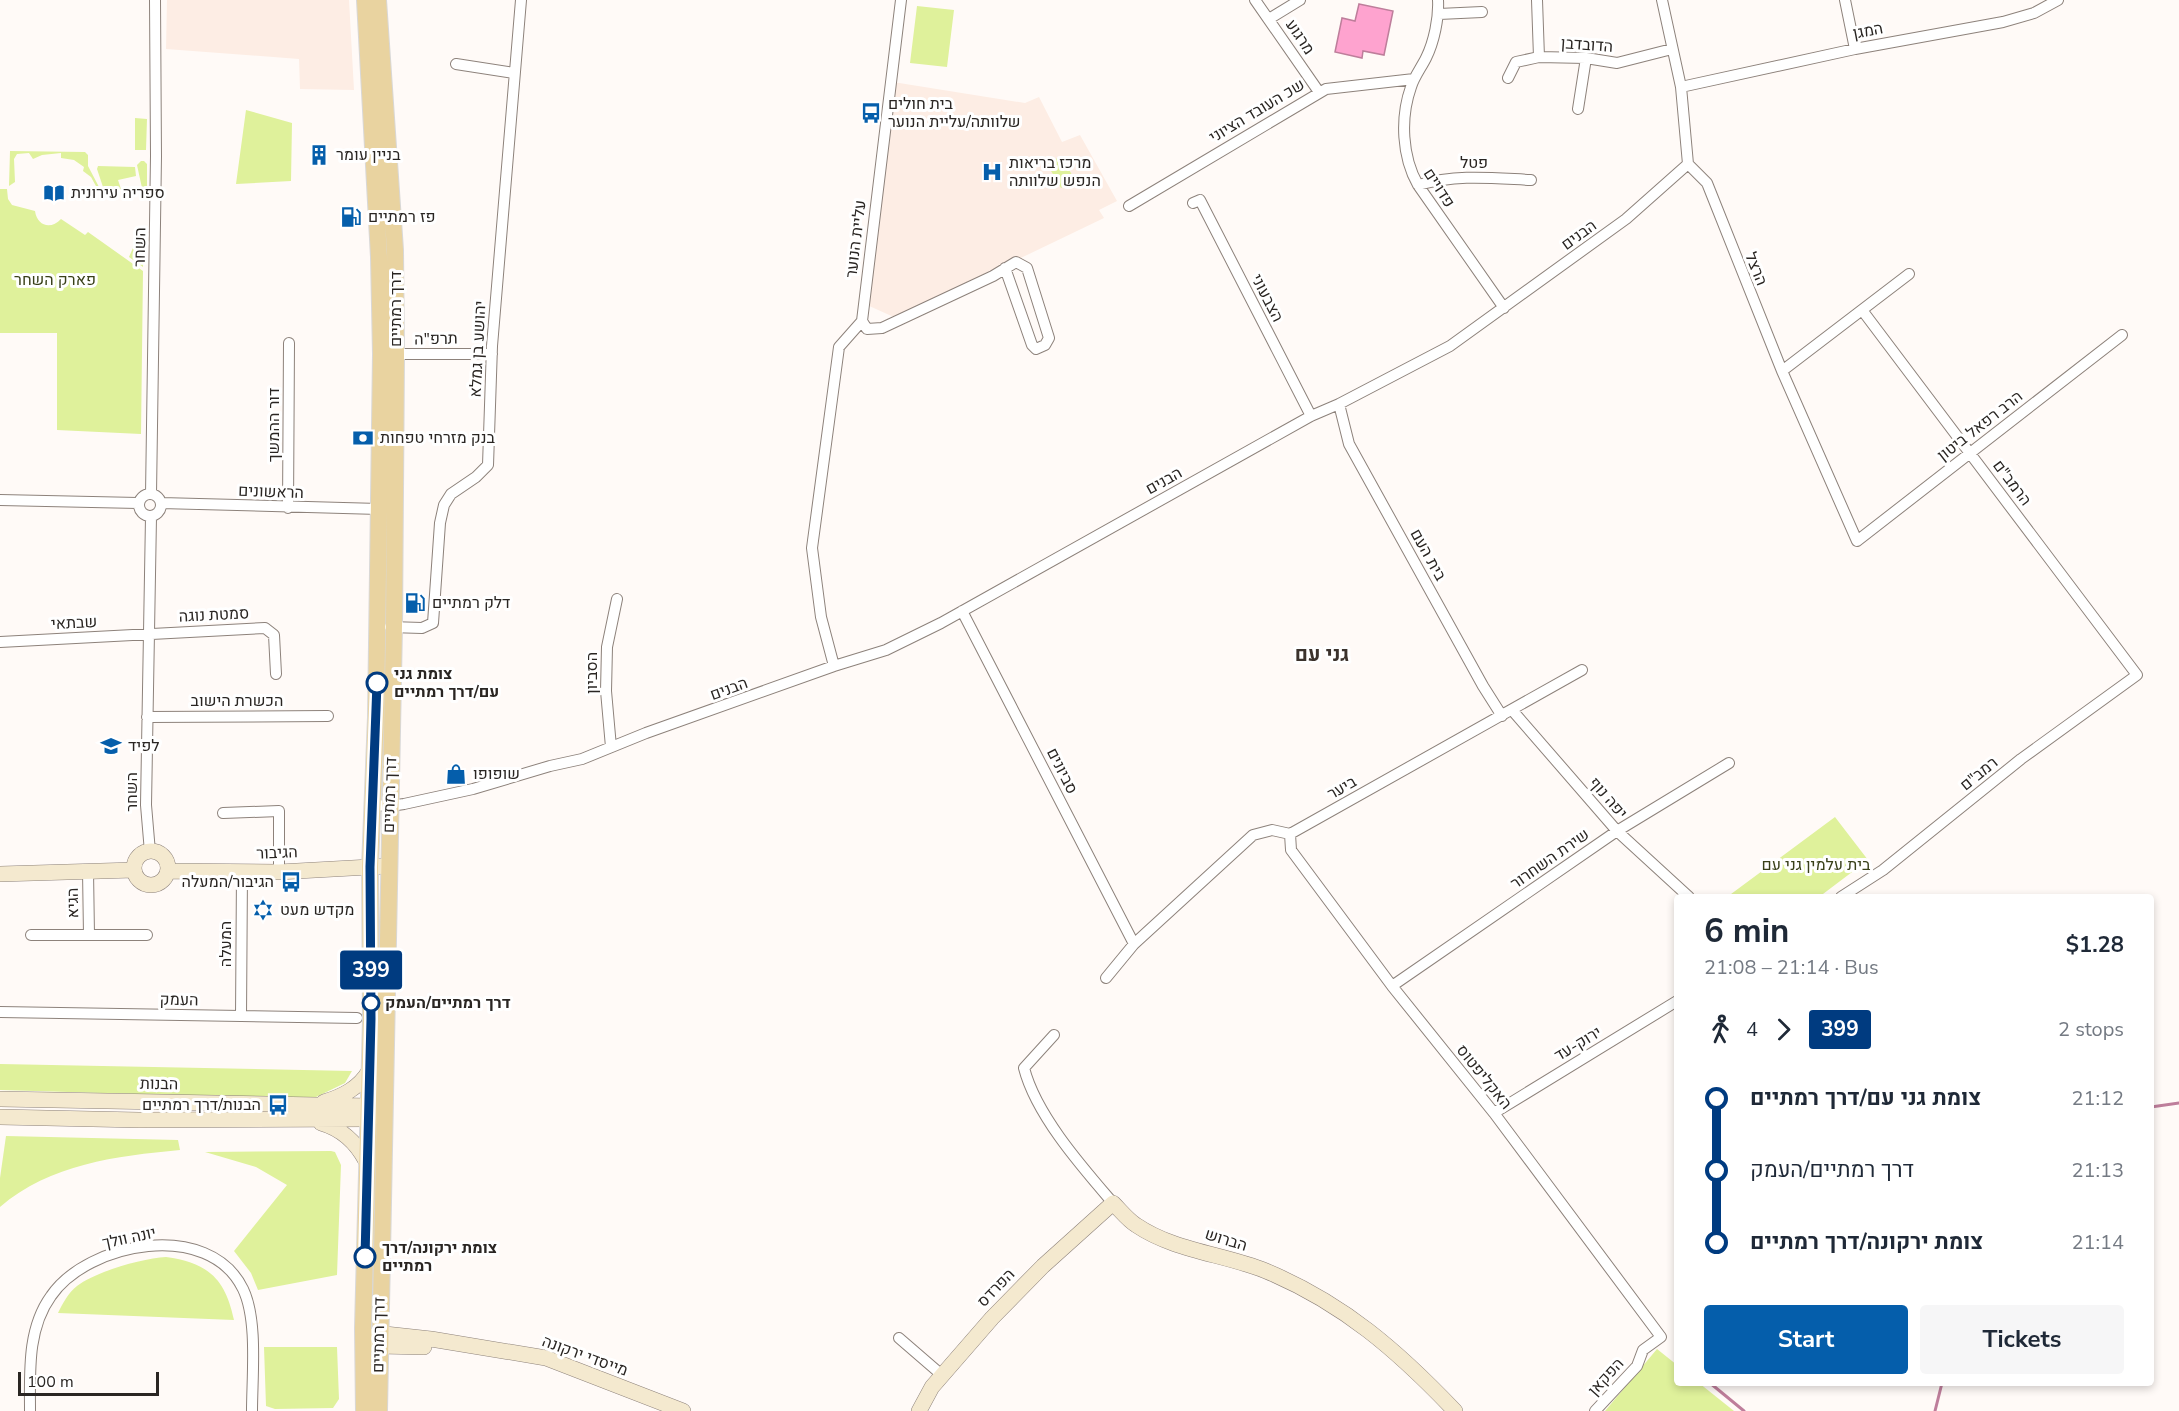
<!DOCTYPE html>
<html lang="en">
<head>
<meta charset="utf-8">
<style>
  body { margin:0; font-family:"Nunito Sans",Heebo,sans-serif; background:#f6f6f7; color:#1f2937; height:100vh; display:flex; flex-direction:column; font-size:22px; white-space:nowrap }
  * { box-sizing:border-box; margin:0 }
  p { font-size:20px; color:#747a83 }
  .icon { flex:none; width:33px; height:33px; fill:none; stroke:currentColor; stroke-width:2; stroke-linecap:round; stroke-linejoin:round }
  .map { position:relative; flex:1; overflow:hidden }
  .drawer { position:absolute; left:1674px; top:894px; width:480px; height:492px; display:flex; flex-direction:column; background:#fff; border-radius:6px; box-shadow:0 3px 9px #0003 }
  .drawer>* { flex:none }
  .badge { padding:0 12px; border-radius:4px; font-size:21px; line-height:39px }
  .scale { position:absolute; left:18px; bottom:15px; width:141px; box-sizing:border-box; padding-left:6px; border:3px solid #2a2623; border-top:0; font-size:16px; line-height:21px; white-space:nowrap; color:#2a2623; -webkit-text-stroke:4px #fff; paint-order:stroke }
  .map>.badge { position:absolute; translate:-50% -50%; box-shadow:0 0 0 3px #fff }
  .legs { display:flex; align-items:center; gap:9px; height:66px; padding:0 30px; font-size:20px }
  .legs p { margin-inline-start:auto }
  .head { display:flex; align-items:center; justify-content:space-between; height:102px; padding:0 30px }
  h1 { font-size:33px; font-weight:700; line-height:45px }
  .primary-button { display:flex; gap:12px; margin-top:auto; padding:12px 30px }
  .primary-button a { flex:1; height:69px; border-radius:6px; background:#055eab; color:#fff; font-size:24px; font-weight:700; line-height:69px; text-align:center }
  .primary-button a+a { background:#f6f6f7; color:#1f2937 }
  ul { padding:0 30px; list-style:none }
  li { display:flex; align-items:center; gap:21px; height:72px; font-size:22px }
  li i { display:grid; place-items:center; width:9px; height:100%; margin:0 8px; background:currentColor }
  li i::after { content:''; width:15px; height:15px; margin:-8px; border:4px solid; border-radius:50%; background:#fff }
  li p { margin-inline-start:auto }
  li:first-child i { background:linear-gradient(#0000 50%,currentColor 0) }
  li:last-child i { background:linear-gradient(currentColor 50%,#0000 0) }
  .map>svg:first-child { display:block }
  .built { fill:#fdede4 }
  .green { fill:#dff19b }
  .water { fill:#fea3cf; stroke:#be7e9b; stroke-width:1.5 }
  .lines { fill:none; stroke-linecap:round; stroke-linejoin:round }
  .stream { stroke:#be7e9b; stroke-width:3 }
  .street-casing { stroke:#8d827b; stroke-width:12 }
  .secondary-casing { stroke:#8d827b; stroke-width:16 }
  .primary-casing { stroke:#d9d8d7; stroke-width:18 }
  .street { stroke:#fff; stroke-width:10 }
  .secondary { stroke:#f4e9cf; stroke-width:15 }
  .primary { stroke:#e9d3a0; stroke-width:16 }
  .line-1-casing { stroke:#fff; stroke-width:14 }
  .line-1 { stroke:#003b80; stroke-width:9 }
  .stop-1-dot { fill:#fff; stroke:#003b80; stroke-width:3 }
  .labels { text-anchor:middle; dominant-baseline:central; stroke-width:6; stroke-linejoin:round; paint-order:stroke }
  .street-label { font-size:16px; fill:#2a2623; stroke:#fff }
  .poi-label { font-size:16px; fill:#2a2623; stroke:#fff; text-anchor:start }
  .park-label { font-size:16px; fill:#394019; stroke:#fff }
  .stop-label { font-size:16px; font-weight:bold; fill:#2a2623; stroke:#fff; text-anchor:start }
  .quarter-label { font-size:20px; font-weight:bold; fill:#3b322c; stroke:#fff }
</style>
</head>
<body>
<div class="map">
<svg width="2179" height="1411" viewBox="0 0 2179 1411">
  <rect width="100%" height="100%" fill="#fffaf7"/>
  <path class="built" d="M167,0H349L354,90L300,89L299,59L166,49Z
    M893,82L1025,103L1039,97L1062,142L1080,135L1117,201L1099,210L1104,218L896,318L867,305Z"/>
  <path class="green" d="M917,6L954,10L947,67L910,63Z
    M246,110L292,123L291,181L236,184Z
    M135,118L147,119L146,150H135Z
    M10,151L85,152L88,155V166L99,187L97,188L91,177L83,171L84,167L74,160L61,158V153L42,155L33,159L29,153L17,154L14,159L15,182L9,186Z
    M1061,156L1075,180L1061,188L1047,164Z
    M141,161H144L147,164V186L142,188L137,165Z
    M98,166L135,167L136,176L118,180L121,189L105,193L97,169Z
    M0,189H7L8,199L12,205L35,211C37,226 51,230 61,219L85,235L88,232L143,271L141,434L57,430V333H0Z
    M140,232H143V267L129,257Z
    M1835,817L1868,860L1819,897H1727Z
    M0,1064L352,1071L345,1083L312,1099L0,1090Z
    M6,1136L178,1140L180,1150C116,1156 50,1164 0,1207V1178Z
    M331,1151L335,1152L341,1165L337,1275L258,1290L251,1273L234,1251L287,1185L256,1167L205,1152Z
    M166,1257C208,1263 225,1278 234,1320L58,1313C63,1303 68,1293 77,1286C95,1272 143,1258 166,1257Z
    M264,1347H337L339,1399L333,1408L275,1409L266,1406Z
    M1657,1349L1677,1365V1383H1699L1734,1411H1605Z"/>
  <path class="water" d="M1359,4L1393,11L1384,55L1363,51L1362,58L1335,52L1342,18L1355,21Z"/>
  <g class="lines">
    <path class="stream" d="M2151,1107L2179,1103
      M1710,1383L1744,1411
      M1935,1411L1942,1383"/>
    <g class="street-casing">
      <path id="street" d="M901,0L862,321L867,329L882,328L993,276L1016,262L1027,268L1049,338L1045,345L1036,349L1032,345L1005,268
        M1255,0L1319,92
        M1438,0C1439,18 1434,42 1426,58C1421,68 1414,77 1411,87C1400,118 1402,157 1418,185L1504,308
        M1537,0L1539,57
        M1662,0L1681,87L1688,164L1707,183L1782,371L1857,541L2122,335
        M1845,0L1855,49
        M1439,14L1482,12
        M1269,19L1300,0
        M456,64L514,73
        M1508,78L1516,62L1539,57L1586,58L1617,63L1672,49
        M1681,87L1855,49L2003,22L2034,13L2058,0
        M1578,109L1586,58
        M1418,185C1458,174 1490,178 1531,180
        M1193,203L1200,200L1311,416
        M1129,206L1326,89L1414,79
        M390,354H492
        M1782,371L1909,274
        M1339,404L1349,444L1483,686L1502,716
        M139 505a11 11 0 1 1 22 0a11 11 0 1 1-22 0Z
        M151,494L156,156L155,0
        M0,500L138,503
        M161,503L379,509
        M288,508L289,343
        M962,611L1134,944
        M390,627L422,628L433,623L440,523L444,505L451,494L476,477L488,465L492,346L521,0
        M0,642L265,628L274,635L276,674
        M834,666L821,617L812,548L839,347L862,321
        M1512,710L1617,831L1689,897
        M147,717L328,716
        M611,747L606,691L607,647L617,599
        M373,805L390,806L404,804L473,789L550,766L582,759L646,733L834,666L886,650L941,623L1311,416L1339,404L1450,346L1626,219L1688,164
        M223,813L279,811V872
        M1290,834L1291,850L1392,986L1494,1113L1661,1337L1643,1350L1637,1366L1595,1411
        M150,852L146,805L151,517
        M88,871L89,935
        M1841,897L1883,870L2021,759L2137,675L1862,310
        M31,935H147
        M1106,978L1134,944L1253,835L1272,830L1290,834L1582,670
        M1392,986L1617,831L1729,763
        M0,1012L357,1018
        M241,1016L242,872
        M1054,1035L1024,1068C1036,1115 1082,1167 1113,1203
        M1494,1113L1677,1001
        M899,1338L943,1376
        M30,1411C30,1373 27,1329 51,1296C88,1242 209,1219 243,1289C258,1320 252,1376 252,1411"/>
    </g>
    <g class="secondary-casing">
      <path id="secondary" d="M134 868a17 17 0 1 1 34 0a17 17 0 1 1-34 0Z
        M168,871L279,872L388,866
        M0,874L134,870
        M0,1099L368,1106L378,1110
        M324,1102C343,1096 359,1088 369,1071
        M0,1117L139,1120L368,1119L378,1115
        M321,1123C342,1129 356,1142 366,1161
        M371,1337L379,1334H385L431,1339L546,1358L683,1411
        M370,1343L379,1346L424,1347
        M919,1411L932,1387L992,1318L1043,1266L1113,1203C1121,1211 1128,1220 1136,1225C1174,1251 1224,1254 1266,1271C1343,1303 1398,1351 1455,1411"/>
    </g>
    <g class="primary-casing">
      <path id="primary" d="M378,0L395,250L396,355L394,626L379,1411
        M364,1411L363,1328L371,1019L370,867L376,717L381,354L379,257L365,0"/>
    </g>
    <use href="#street" class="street"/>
    <use href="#secondary" class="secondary"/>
    <use href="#primary" class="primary"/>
  </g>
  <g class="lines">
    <g class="line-1-casing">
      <path id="line-1" d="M365,1257L371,1019L370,867L377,683"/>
    </g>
    <use href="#line-1" class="line-1"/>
  </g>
  <defs>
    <g id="bus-bare" transform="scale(1.62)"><path d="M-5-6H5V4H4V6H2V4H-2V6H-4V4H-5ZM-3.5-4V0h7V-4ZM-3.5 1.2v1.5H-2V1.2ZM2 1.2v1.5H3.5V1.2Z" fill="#055eab" stroke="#fff" stroke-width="2.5" paint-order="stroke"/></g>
    <g id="building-bare" transform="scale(1.62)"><path d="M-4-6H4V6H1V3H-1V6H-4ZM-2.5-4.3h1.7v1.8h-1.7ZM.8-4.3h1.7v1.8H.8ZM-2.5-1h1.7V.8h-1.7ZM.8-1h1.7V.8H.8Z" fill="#055eab" stroke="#fff" stroke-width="2.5" paint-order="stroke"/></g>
    <g id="hospital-bare" transform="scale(1.62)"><path d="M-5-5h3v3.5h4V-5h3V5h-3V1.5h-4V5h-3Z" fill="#055eab" stroke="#fff" stroke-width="2.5" paint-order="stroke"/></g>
    <g id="library-bare" transform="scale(1.62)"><path d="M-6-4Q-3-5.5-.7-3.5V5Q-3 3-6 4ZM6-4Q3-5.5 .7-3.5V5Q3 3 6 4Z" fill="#055eab" stroke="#fff" stroke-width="2.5" paint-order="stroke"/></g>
    <g id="fuel-bare" transform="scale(1.62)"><path d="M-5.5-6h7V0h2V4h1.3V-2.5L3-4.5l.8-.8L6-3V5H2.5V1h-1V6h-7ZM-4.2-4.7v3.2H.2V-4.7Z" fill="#055eab" stroke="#fff" stroke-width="2.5" paint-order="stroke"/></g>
    <g id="bank-bare" transform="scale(1.62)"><path d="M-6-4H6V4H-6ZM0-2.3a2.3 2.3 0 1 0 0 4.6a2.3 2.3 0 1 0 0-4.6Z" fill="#055eab" stroke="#fff" stroke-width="2.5" paint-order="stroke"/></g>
    <g id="school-bare" transform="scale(1.62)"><path d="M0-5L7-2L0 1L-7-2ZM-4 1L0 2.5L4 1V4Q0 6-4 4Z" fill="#055eab" stroke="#fff" stroke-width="2.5" paint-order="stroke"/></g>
    <g id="shop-bare" transform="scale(1.62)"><path d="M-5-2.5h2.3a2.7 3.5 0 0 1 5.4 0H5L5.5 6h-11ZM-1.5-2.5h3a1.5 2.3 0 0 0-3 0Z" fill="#055eab" stroke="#fff" stroke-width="2.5" paint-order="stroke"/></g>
    <g id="synagogue-bare" transform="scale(1.62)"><path d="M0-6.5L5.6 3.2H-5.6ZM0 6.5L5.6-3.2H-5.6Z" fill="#055eab" stroke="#fff" stroke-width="2.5" paint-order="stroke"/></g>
  </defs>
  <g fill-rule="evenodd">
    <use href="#bus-bare" x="871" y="113"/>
    <use href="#building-bare" x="319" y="155"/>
    <use href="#hospital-bare" x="992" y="172"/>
    <use href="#library-bare" x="54" y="193"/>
    <use href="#fuel-bare" x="351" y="217"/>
    <use href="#bank-bare" x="363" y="438"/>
    <use href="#fuel-bare" x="415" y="603"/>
    <use href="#school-bare" x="111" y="746"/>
    <use href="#shop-bare" x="456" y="774"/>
    <use href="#bus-bare" x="291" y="882"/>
    <use href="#synagogue-bare" x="263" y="910"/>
    <use href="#bus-bare" x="278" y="1105"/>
  </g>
  <g class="stop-1-dot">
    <circle cx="377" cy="683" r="10"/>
    <circle cx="371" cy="1003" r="8"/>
    <circle cx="365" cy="1257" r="10"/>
  </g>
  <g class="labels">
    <g class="street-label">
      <text transform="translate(1868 31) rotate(-11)">המגן</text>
      <text transform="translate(1300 37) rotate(56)">מרגוע</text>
      <text transform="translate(1587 45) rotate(4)">הדובדבן</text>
      <text transform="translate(1257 111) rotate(-31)">שכ העובד הציוני</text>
      <text x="1474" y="163">פטל</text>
      <text transform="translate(1439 188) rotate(57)">פדויים</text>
      <text transform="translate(1579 235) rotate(-36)">הבנים</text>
      <text transform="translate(856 239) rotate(-83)">עליית הנוער</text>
      <text transform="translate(140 247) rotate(-89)">השחר</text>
      <text transform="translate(1756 269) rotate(68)">הרצל</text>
      <text transform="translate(1267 298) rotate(63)">הצבעוני</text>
      <text transform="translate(396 309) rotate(-90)">דרך רמתיים</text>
      <text transform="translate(436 339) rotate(-1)">תרפ"ה</text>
      <text transform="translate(478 349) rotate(-87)">יהושע בן גמלא</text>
      <text transform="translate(274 425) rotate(-90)">דור ההמשך</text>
      <text transform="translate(1980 426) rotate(-38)">הרב רפאל ביטון</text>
      <text transform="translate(1164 481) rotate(-29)">הבנים</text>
      <text transform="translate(2012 483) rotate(53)">הרמב"ם</text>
      <text transform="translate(271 492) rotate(2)">הראשונים</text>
      <text transform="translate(1428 555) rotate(61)">בית העם</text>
      <text transform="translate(214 615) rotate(-3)">סמטת נוגה</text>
      <text transform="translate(74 623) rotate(-3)">שבתאי</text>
      <text transform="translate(592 673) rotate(-90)">הסביון</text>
      <text transform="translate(729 689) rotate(-20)">הבנים</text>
      <text x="237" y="701">הכשרת הישוב</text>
      <text transform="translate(1062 771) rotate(63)">סביונים</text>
      <text transform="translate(1979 774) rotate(-39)">רמב"ם</text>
      <text transform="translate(1342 788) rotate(-29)">ביער</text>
      <text transform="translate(132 792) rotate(-90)">השחר</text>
      <text transform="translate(390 795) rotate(-88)">דרך רמתיים</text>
      <text transform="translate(1608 798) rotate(49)">יפה נוף</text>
      <text transform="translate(277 853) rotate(-2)">הגיבור</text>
      <text transform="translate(1550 859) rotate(-35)">שירת השחרור</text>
      <text transform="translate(73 903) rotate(-91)">הגיא</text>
      <text transform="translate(226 944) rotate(-90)">המעלה</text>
      <text transform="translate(179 1000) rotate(1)">העמק</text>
      <text transform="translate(1578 1044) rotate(-31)">ירוק-עד</text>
      <text transform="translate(1484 1077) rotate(51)">האקליפטוס</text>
      <text transform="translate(159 1084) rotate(1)">הבנות</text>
      <text transform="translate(129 1238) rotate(-12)">יונה וולך</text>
      <text transform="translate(1226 1240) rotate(17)">הברוש</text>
      <text transform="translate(996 1288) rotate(-46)">הפרדס</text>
      <text transform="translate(379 1335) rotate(-89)">דרך רמתיים</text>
      <text transform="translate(585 1356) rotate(20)">מייסדי ירקונה</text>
      <text transform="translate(1606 1377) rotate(-48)">הפקאן</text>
    </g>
    <g class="poi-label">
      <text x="888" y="104">בית חולים<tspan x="888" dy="18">שלוותה/עליית הנוער</tspan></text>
      <text x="336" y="155">בניין עומר</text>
      <text x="1009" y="163">מרכז בריאות<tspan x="1009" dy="18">הנפש שלוותה</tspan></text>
      <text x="71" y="193">ספריה עירונית</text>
      <text x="368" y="217">פז רמתיים</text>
      <text x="380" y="438">בנק מזרחי טפחות</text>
      <text x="432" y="603">דלק רמתיים</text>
      <text x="128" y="746">לפיד</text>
      <text x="473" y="774">שופופו</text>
      <text x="274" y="882" text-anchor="end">הגיבור/המעלה</text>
      <text x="280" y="910">מקדש מעט</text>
      <text x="261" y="1105" text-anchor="end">הבנות/דרך רמתיים</text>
    </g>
    <g class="park-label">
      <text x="55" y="280">פארק השחר</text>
      <text x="1816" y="865">בית עלמין גני עם</text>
    </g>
    <g class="stop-label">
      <text x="394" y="674">צומת גני<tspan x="394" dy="18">עם/דרך רמתיים</tspan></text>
      <text x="385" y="1003">דרך רמתיים/העמק</text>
      <text x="382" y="1248">צומת ירקונה/דרך<tspan x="382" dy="18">רמתיים</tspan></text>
    </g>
    <g class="quarter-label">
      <text x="1322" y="654">גני עם</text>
    </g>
  </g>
</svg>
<div class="scale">100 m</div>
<b class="badge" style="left:371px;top:970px;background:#003b80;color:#fff">399</b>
<section class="drawer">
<div class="head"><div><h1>6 min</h1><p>21:08 – 21:14 · Bus</p></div><b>$1.28</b></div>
<div class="legs"><svg class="icon" aria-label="walk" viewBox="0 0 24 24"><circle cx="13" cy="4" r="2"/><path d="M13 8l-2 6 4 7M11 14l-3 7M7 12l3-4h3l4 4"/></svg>4<svg class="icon" aria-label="forward" viewBox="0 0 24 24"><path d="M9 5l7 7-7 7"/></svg><b class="badge" style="background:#003b80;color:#fff">399</b><p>2 stops</p></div>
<ul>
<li><i style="color:#003b80"></i><b>צומת גני עם/דרך רמתיים</b><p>21:12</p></li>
<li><i style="color:#003b80"></i><span>דרך רמתיים/העמק</span><p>21:13</p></li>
<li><i style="color:#003b80"></i><b>צומת ירקונה/דרך רמתיים</b><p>21:14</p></li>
</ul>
<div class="primary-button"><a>Start</a><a>Tickets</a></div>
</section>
</div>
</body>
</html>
